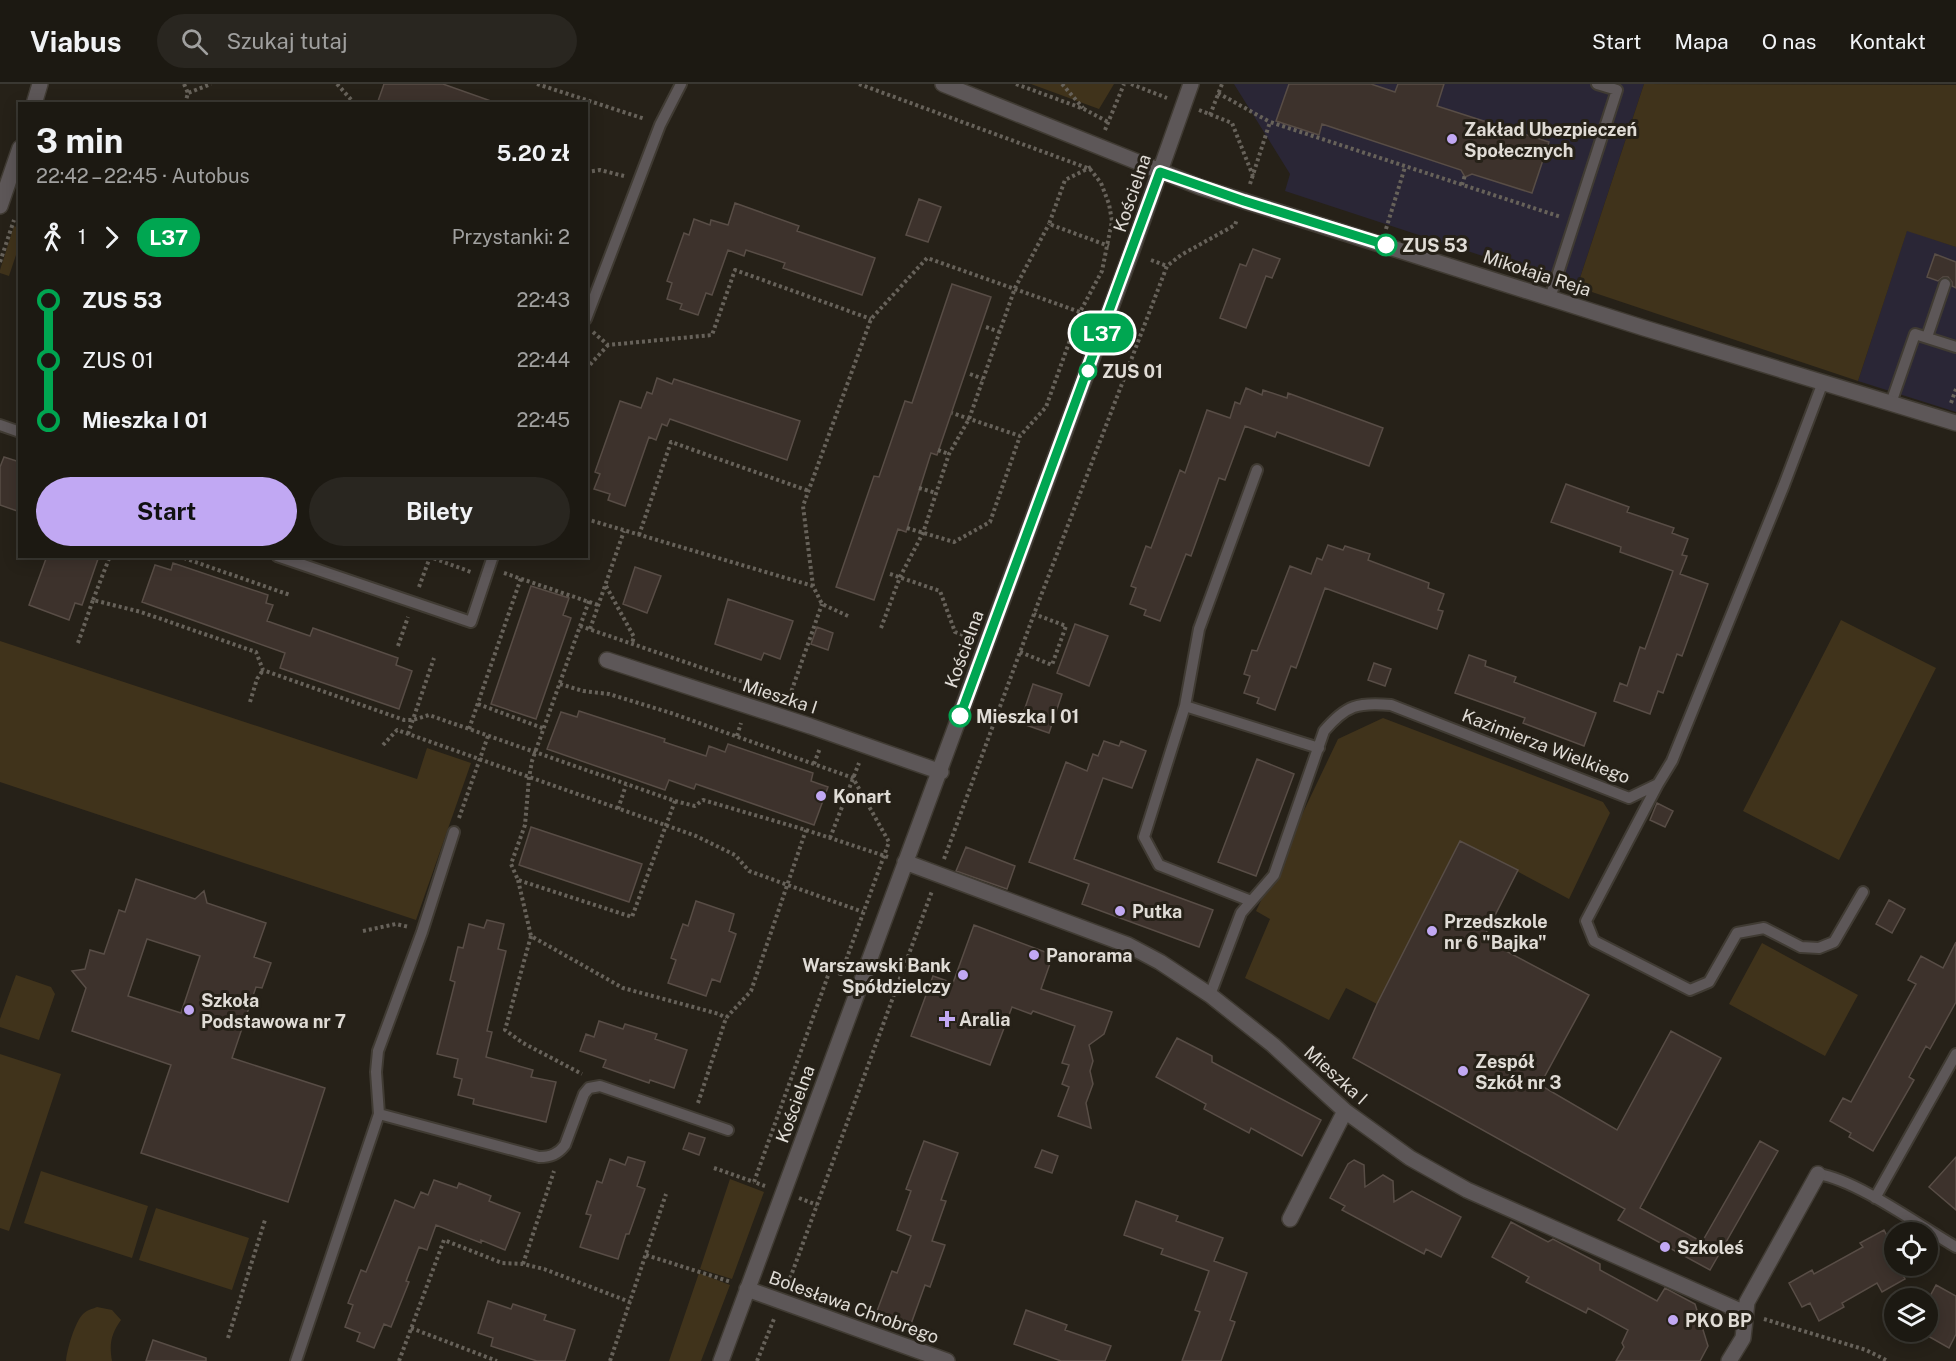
<!DOCTYPE html>
<html lang="pl">
<head>
<meta charset="utf-8">
<style>
  body { margin:0; font-family:"Public Sans",sans-serif; background:#292620; color:#f1f3f6; height:100vh; display:flex; flex-direction:column; font-size:22px; white-space:nowrap }
  * { box-sizing:border-box; margin:0 }
  p { font-size:20px; color:#a0a09f }
  .icon { flex:none; width:33px; height:33px; fill:none; stroke:currentColor; stroke-width:2; stroke-linecap:round; stroke-linejoin:round }
  .map { position:relative; flex:1; overflow:hidden }
  .side { position:absolute; left:18px; top:18px; width:570px; height:456px; display:flex; flex-direction:column; background:#1c1912; border-radius:0px; box-shadow:0 3px 15px #0003,0 0 0 2px #3a3832 }
  .side>* { flex:none }
  .badge { padding:0 12px; border-radius:20px; font-size:21px; line-height:39px }
  .controls { position:absolute; left:1884px; top:1138px; display:grid; gap:12px }
  .controls a { display:grid; place-items:center; width:54px; height:54px; border-radius:50%; background:#1c1912; box-shadow:0 3px 15px #0003,0 0 0 2px #3a3832; font-size:30px }
  .map>.badge { position:absolute; translate:-50% -50%; box-shadow:0 0 0 3px #fff }
  .legs { display:flex; align-items:center; gap:9px; height:66px; padding:0 18px; font-size:20px }
  .legs p { margin-inline-start:auto }
  .overview { display:flex; align-items:center; justify-content:space-between; height:102px; padding:0 18px }
  h1 { font-size:33px; font-weight:700; line-height:45px }
  .action { display:flex; gap:12px; margin-top:auto; padding:12px 18px }
  .action a { flex:1; height:69px; border-radius:36px; background:#c1a8f3; color:#111; font-size:24px; font-weight:700; line-height:69px; text-align:center }
  .action a+a { background:#292620; color:#f1f3f6 }
  ul { padding:0 18px; list-style:none }
  li { display:flex; align-items:center; gap:21px; height:60px; font-size:22px }
  li i { display:grid; place-items:center; width:9px; height:100%; margin:0 8px; background:currentColor }
  li i::after { content:''; width:15px; height:15px; margin:-8px; border:4px solid; border-radius:50%; background:#1c1912 }
  li p { margin-inline-start:auto }
  li:first-child i { background:linear-gradient(#0000 50%,currentColor 0) }
  li:last-child i { background:linear-gradient(currentColor 50%,#0000 0) }
  header { display:flex; align-items:center; gap:36px; box-sizing:border-box; height:84px; padding:0 30px; background:#1c1912; border-bottom:2px solid #3a3832 }
  header strong { font-size:28px }
  nav { display:flex; gap:33px; margin-inline-start:auto; font-size:21px }
  .search { width:420px; height:54px; background:#292620; display:flex; align-items:center; gap:15px; box-sizing:border-box; padding:0 21px; border-radius:33px; color:#a0a09f; font-size:22px }
  .map>svg:first-child { display:block }
  .commercial { fill:#2a2636 }
  .green { fill:#40331b }
  .building { fill:#3d322c; stroke:#584d46; stroke-width:1.5; fill-rule:evenodd }
  .lines { fill:none; stroke-linecap:round; stroke-linejoin:round }
  .lane-casing { stroke:#403b33; stroke-width:14 }
  .street-casing { stroke:#403b33; stroke-width:18 }
  .path { stroke:#67625a; stroke-width:4; stroke-dasharray:3 3; stroke-linecap:butt }
  .lane { stroke:#5d5758; stroke-width:10 }
  .street { stroke:#5d5758; stroke-width:15 }
  .line-1-casing { stroke:#fff; stroke-width:14 }
  .line-1 { stroke:#00a651; stroke-width:9 }
  .poi-dot { fill:#c1a8f3; stroke:#262118; stroke-width:2 }
  .stop-1-dot { fill:#fff; stroke:#00a651; stroke-width:3 }
  .labels { text-anchor:middle; dominant-baseline:central; stroke-width:6; stroke-linejoin:round; paint-order:stroke }
  .poi-label { font-size:18px; font-weight:bold; fill:#e0dcd6; stroke:#262118; text-anchor:start }
  .street-label { font-size:18px; fill:#e0dcd6; stroke:#262118 }
  .stop-label { font-size:18px; font-weight:bold; fill:#e0dcd6; stroke:#262118; text-anchor:start }
</style>
</head>
<body>
<header>
<strong>Viabus</strong>
<div class="search"><svg class="icon" aria-label="search" viewBox="0 0 24 24"><circle cx="10" cy="10" r="6"/><path d="M15 15l6 6"/></svg>Szukaj tutaj</div>
<nav><a>Start</a><a>Mapa</a><a>O nas</a><a>Kontakt</a></nav>
</header>
<div class="map">
<svg width="1956" height="1277" viewBox="0 0 1956 1277">
  <rect width="100%" height="100%" fill="#262118"/>
  <path class="commercial" d="M1234,0H1644L1577,203L1285,107L1290,90Z
    M1907,146L1956,163V328L1858,297Z"/>
  <path class="green" d="M1031,0H1114L1099,25Z
    M1644,0L1956,1V163L1907,147L1858,297L1577,203Z
    M14,142L19,144V162L9,192L0,189V186Z
    M1841,536L1936,584L1839,776L1743,727Z
    M0,557L417,695L427,664L471,679L416,836L0,698Z
    M1383,634L1603,718L1610,729L1569,815L1460,757L1377,920L1346,904L1329,936L1245,894L1270,835L1256,827L1338,655Z
    M1762,859L1858,911L1825,972L1729,920Z
    M16,891L51,903L55,910L39,956L0,943V935Z
    M0,970L61,990L9,1147L0,1144Z
    M41,1087L148,1122L132,1174L24,1139Z
    M730,1095L764,1108L732,1195L700,1185Z
    M156,1124L249,1154L232,1206L139,1176Z
    M699,1189L730,1201L701,1277H669Z
    M97,1223L112,1226L121,1236C111,1250 109,1260 112,1277H66C67,1265 75,1238 83,1230C87,1226 92,1225 97,1223Z"/>
  <path class="building" d="M384,0H443L491,17V20H377Z
    M1289,0H1371L1395,8L1398,0H1444L1437,22L1549,58L1532,109L1472,90L1465,93L1461,86L1322,40L1319,51L1276,37Z
    M919,115L941,123L928,158L906,151Z
    M735,119L799,142L797,147L875,174L862,211L783,184L785,179L746,166L744,172L728,166L712,211L706,209L698,231L680,225L682,220L667,215L672,199L667,197L684,149L689,151L694,135L710,141L711,136L728,141Z
    M1253,165L1280,175L1272,194L1266,192L1246,244L1220,234L1240,180L1246,182Z
    M1935,170L1956,178V204L1952,202V198L1948,193H1943L1938,197L1927,193Z
    M952,200L991,213L937,371L931,369L906,448L898,445L874,516L836,503L874,392L879,393L905,317L912,319Z
    M657,294L672,300L674,295L800,337L787,376L670,335L667,342L662,340L656,356L649,353L625,422L608,416L610,410L594,405L600,390L595,388L620,317L641,324L647,308L652,310Z
    M1246,304L1262,311L1263,306L1287,314L1288,309L1383,344L1369,382L1277,348L1275,353L1245,342L1225,396L1219,394L1191,472L1186,470L1160,537L1144,531L1146,526L1130,520L1136,504L1131,502L1146,462L1151,464L1180,386L1185,389L1207,326L1230,334L1235,318L1240,320Z
    M4,373L20,378V428L0,421V383Z
    M1566,400L1629,423L1627,428L1674,444L1672,449L1688,455L1682,471L1687,472L1680,490L1708,500L1682,572L1677,570L1663,609L1658,607L1650,630L1614,617L1620,599L1627,602L1640,563L1645,565L1673,487L1620,468L1621,463L1551,438Z
    M1328,461L1343,466L1345,462L1370,470L1368,476L1429,499L1428,504L1444,510L1438,526L1443,527L1437,545L1325,504L1296,584L1291,582L1275,626L1257,619L1259,614L1244,609L1250,592L1244,590L1252,566L1257,567L1290,482L1311,490L1317,474L1322,476Z
    M47,472H99L82,521L75,519L69,536L29,521Z
    M173,479L268,511L266,519L273,521L267,537L310,552L313,544L398,574L396,581L412,587L399,625L280,584L285,569L142,518L155,481L171,486Z
    M635,483L661,492L647,529L623,520Z
    M531,502L569,514L563,531L571,534L536,635L491,620Z
    M728,515L793,537L780,575L764,569L761,576L715,560Z
    M1075,540L1108,552L1089,602L1057,589Z
    M817,543L833,549L828,566L811,560Z
    M1469,571L1486,577L1485,582L1516,593L1514,598L1596,629L1584,662L1523,639L1525,634L1455,609Z
    M1374,579L1391,585L1385,602L1368,596Z
    M1033,600L1062,610L1049,649L1020,639Z
    M579,627L665,655L664,658L706,672L709,662L725,668L728,660L813,689L811,697L828,703L814,741L696,700L694,705L669,696L665,706L547,665L561,628L577,633Z
    M1104,657L1119,662L1121,657L1146,667L1132,704L1103,694L1074,775L1213,826L1199,863L1082,820L1089,800L1029,778L1066,678L1087,687L1093,670L1098,672Z
    M1257,675L1294,690L1256,792L1218,778Z
    M1657,719L1673,727L1665,743L1650,736Z
    M531,743L642,780L629,818L519,781Z
    M1460,757L1518,786L1483,855L1589,911L1540,1001L1617,1046L1671,947L1721,974L1640,1124L1702,1158L1760,1057L1778,1067L1710,1186L1618,1136L1625,1125L1353,974L1377,920Z
    M966,763L1015,782L1007,805L956,787Z
    M136,795L195,815L204,807L207,819L266,839L254,873L271,879L262,904L256,903L232,974L325,1004L288,1118L141,1069L171,981L72,947L86,904L72,887L85,885L90,866L104,870L119,826L125,828ZM147,855L200,872L181,929L128,912Z
    M1889,816L1905,825L1892,849L1876,840Z
    M696,817L734,830L729,847L736,850L720,898L712,895L706,912L668,899L676,876L671,874L683,840L688,842Z
    M487,836L504,840L498,865L506,867L487,947L492,948L486,973L533,986L531,993L556,998L546,1038L473,1020L474,1015L458,1011L462,995L454,993L458,975L437,970L455,898L450,896L458,863L463,864L469,840L484,844Z
    M974,841L1053,871L1041,905L1112,928L1104,950L1089,961L1093,977L1090,987L1093,1000L1086,1019L1091,1044L1058,1032L1069,1003L1062,1000L1069,981L1062,979L1075,942L1033,927L1031,930L1012,923L990,981L911,952L933,892L953,899Z
    M1956,858V918L1930,965L1926,962L1909,993L1914,996L1873,1067L1849,1053L1851,1049L1830,1037L1843,1014L1851,1018L1916,900L1908,896L1921,872L1943,884Z
    M599,937L623,945L625,940L657,950L655,955L687,966L674,1004L650,996L649,999L603,983L606,976L580,967L586,950L594,953Z
    M1177,954L1212,972V978L1321,1036L1302,1072L1251,1044L1249,1049L1204,1025L1206,1020L1156,993Z
    M689,1049L705,1054L699,1071L683,1065Z
    M924,1057L958,1069L941,1116L946,1117L932,1157L945,1161L930,1203L925,1201L911,1240L877,1227L892,1187L897,1189L911,1152L897,1146L911,1107L906,1105Z
    M1042,1066L1058,1072L1052,1089L1035,1083Z
    M628,1073L645,1078L637,1102L645,1105L629,1150H626L618,1175L580,1163L591,1131L586,1130L597,1097L602,1099L610,1075L625,1081Z
    M1956,1073V1126L1929,1103Z
    M1354,1076L1364,1081L1365,1103L1383,1091L1393,1097L1394,1118L1412,1107L1461,1133L1441,1173L1426,1165L1424,1170L1342,1126L1345,1122L1330,1114L1348,1080Z
    M434,1096L457,1104L459,1099L491,1112L489,1117L520,1129L505,1166L481,1156V1159L436,1141L427,1166L419,1163L406,1197L409,1198L391,1243L384,1240L374,1264L357,1257L360,1249L345,1243L353,1221L348,1219L361,1186L366,1188L395,1116L414,1124L421,1108L428,1111Z
    M1136,1117L1178,1132L1176,1137L1223,1154L1214,1177L1247,1189L1230,1236L1235,1238L1221,1277H1182L1200,1228L1195,1226L1209,1187L1161,1170L1163,1165L1124,1151Z
    M1511,1138L1548,1158L1553,1155L1600,1180V1186L1657,1217L1665,1204L1695,1220L1708,1262L1700,1277H1616L1624,1263L1622,1259L1628,1246L1588,1224L1586,1229L1526,1198L1529,1193L1492,1173Z
    M1884,1146L1894,1165V1182H1898L1905,1195L1882,1208L1877,1199L1842,1219L1844,1223L1819,1237L1810,1219L1802,1223L1789,1199L1812,1186L1814,1190L1863,1163L1860,1159Z
    M1936,1201L1956,1212V1250L1949,1264L1928,1252V1216Z
    M488,1217L511,1225L513,1220L546,1231L544,1236L575,1246L565,1277H537L491,1262L493,1254L478,1249Z
    M1026,1226L1067,1241L1065,1246L1111,1262L1105,1277H1061L1014,1260Z
    M153,1256L206,1274V1277H146Z"/>
  <g class="lines">
    <g class="lane-casing">
      <path id="lane" d="M1550,214L1617,6L1597,0
        M586,235L660,41L681,0
        M1927,253L1945,200
        M1891,319L1915,250L1956,263
        M0,341L20,348
        M277,472L471,538L493,472
        M1185,622L1319,664
        M1658,700L1586,837L1594,857L1690,906L1709,898L1737,849L1764,844L1801,863L1819,864L1834,858L1863,808
        M1251,817L1159,781L1144,753L1185,622L1199,545L1257,386
        M1210,911L1241,829L1274,791L1324,647C1346,621 1358,618 1391,621L1629,714L1658,700L1672,677L1784,401L1823,298
        M379,1030L539,1073C551,1073 558,1070 565,1061L584,1010L589,1004L600,1002L728,1046
        M1818,1090C1857,1096 1920,1142 1956,1163
        M1875,1114L1956,970
        M296,1277L379,1030L376,988L378,967L422,848L454,748"/>
    </g>
    <g class="street-casing">
      <path id="street" d="M943,0L1200,103L1644,244L1956,339
        M34,20L40,0
        M0,122L20,64
        M607,576L810,642L941,688
        M905,778L1128,861L1160,878L1210,911L1273,961L1345,1027L1410,1074L1467,1106L1745,1229
        M1290,1135L1345,1027
        M747,1205L947,1277
        M721,1277L1131,169L1191,0
        M1729,1277L1743,1254L1747,1218L1818,1090"/>
    </g>
    <path class="path" d="M184,0L188,9
      M337,0L355,20
      M537,0L645,35
      M859,0L1090,85L1101,99L1109,120L1112,137L1102,187L1080,228L1046,323L1020,352L952,329
      M1016,0L1084,25L1108,38
      M1062,0L1083,24
      M1131,0L1167,14
      M1218,9L1270,38
      M185,20L188,9L211,0
      M1199,26L1232,39L1253,92
      M1210,31L1222,0
      M1105,46L1124,0
      M1091,83L1065,96L1049,140L1109,162
      M586,88L600,86L624,92
      M1250,100L1270,38L1561,133
      M1462,101L1465,91
      M1386,145L1405,83
      M1151,176L1167,182
      M0,178L14,136
      M986,243L1000,248
      M593,248L608,261L712,251L735,186L871,235
      M586,285L608,261
      M970,290L983,295
      M1951,319L1956,305
      M938,366L949,370
      M919,404L936,409
      M586,435L813,502
      M907,444L954,458L990,438L1020,352
      M639,451L671,358L809,407
      M178,472L290,511
      M504,489L598,521
      M890,490L940,507L955,548L971,554
      M606,502L634,553L632,559
      M419,503L430,473L471,488
      M93,516L110,472
      M589,517L532,677L529,694L525,741L511,780L518,796L632,833L675,717
      M848,532L822,520L813,502L803,422L871,235L927,174L1080,228
      M580,542L758,603
      M881,544L900,493L923,449L949,370L969,335L1015,204L1049,140
      M590,545L624,447
      M78,559L93,516L141,528L256,568L263,586L404,636H413L429,631L675,717L695,722L703,716L806,746L888,773
      M398,562L408,533
      M1020,568L1052,581L1066,542L1034,530
      M560,600L583,607L609,610L671,629L853,694L889,758L841,890L830,886L754,1098L765,1102
      M785,612L789,614L822,520
      M250,618L257,595L263,586
      M478,620L545,645
      M469,645L521,494
      M408,650L434,574
      M737,652L741,639
      M383,661L397,646L696,752L735,771L749,787L863,828
      M814,680L820,664
      M618,725L626,701
      M459,734L488,652
      M830,754L859,679
      M944,775L1034,530L1167,182L1181,171L1235,141L1237,135
      M518,796L531,852L623,904L719,930L726,934
      M363,847L396,840L409,843
      M531,852L505,946L523,959L582,990
      M698,1019L726,934L751,907L806,746
      M714,1084L754,1098
      M799,1114L817,1121
      M646,1171L731,1198
      M523,1180L554,1087
      M788,1200L932,807
      M1764,1235L1866,1266L1888,1277
      M411,1244L497,1277
      M228,1254L265,1136
      M399,1277L444,1156L502,1179L523,1180L544,1185L630,1218
      M610,1277L666,1110
      M757,1277L774,1235"/>
    <use href="#lane" class="lane"/>
    <use href="#street" class="street"/>
  </g>
  <g class="lines">
    <g class="line-1-casing">
      <path id="line-1" d="M960,632L1160,88L1244,117L1386,161"/>
    </g>
    <use href="#line-1" class="line-1"/>
  </g>
  <g class="poi-dot">
    <circle cx="1452" cy="55" r="6"/>
    <circle cx="821" cy="712" r="6"/>
    <circle cx="1120" cy="827" r="6"/>
    <circle cx="1432" cy="847" r="6"/>
    <circle cx="1034" cy="871" r="6"/>
    <circle cx="963" cy="891" r="6"/>
    <circle cx="189" cy="926" r="6"/>
    <path d="M944 926h6v6h6v6h-6v6h-6v-6h-6v-6h6z"/>
    <circle cx="1463" cy="987" r="6"/>
    <circle cx="1665" cy="1163" r="6"/>
    <circle cx="1673" cy="1236" r="6"/>
  </g>
  <g class="stop-1-dot">
    <circle cx="1386" cy="161" r="10"/>
    <circle cx="1088" cy="287" r="8"/>
    <circle cx="960" cy="632" r="10"/>
  </g>
  <g class="labels">
    <g class="poi-label">
      <text x="1464" y="45">Zakład Ubezpieczeń<tspan x="1464" dy="21">Społecznych</tspan></text>
      <text x="833" y="712">Konart</text>
      <text x="1132" y="827">Putka</text>
      <text x="1444" y="837">Przedszkole<tspan x="1444" dy="21">nr 6 "Bajka"</tspan></text>
      <text x="1046" y="871">Panorama</text>
      <text x="951" y="881" text-anchor="end">Warszawski Bank<tspan x="951" dy="21">Spółdzielczy</tspan></text>
      <text x="201" y="916">Szkoła<tspan x="201" dy="21">Podstawowa nr 7</tspan></text>
      <text x="959" y="935">Aralia</text>
      <text x="1475" y="977">Zespół<tspan x="1475" dy="21">Szkół nr 3</tspan></text>
      <text x="1677" y="1163">Szkoleś</text>
      <text x="1685" y="1236">PKO BP</text>
    </g>
    <g class="street-label">
      <text transform="translate(1132 109) rotate(-71)">Kościelna</text>
      <text transform="translate(1537 189) rotate(18)">Mikołaja Reja</text>
      <text transform="translate(964 565) rotate(-70)">Kościelna</text>
      <text transform="translate(780 612) rotate(18)">Mieszka I</text>
      <text transform="translate(1546 662) rotate(21)">Kazimierza Wielkiego</text>
      <text transform="translate(1336 991) rotate(42)">Mieszka I</text>
      <text transform="translate(795 1020) rotate(-70)">Kościelna</text>
      <text transform="translate(854 1223) rotate(20)">Bolesława Chrobrego</text>
    </g>
    <g class="stop-label">
      <text x="1402" y="161">ZUS 53</text>
      <text x="1102" y="287">ZUS 01</text>
      <text x="976" y="632">Mieszka I 01</text>
    </g>
  </g>
</svg>
<div class="controls">
<a><svg class="icon" aria-label="locate" viewBox="0 0 24 24"><circle cx="12" cy="12" r="6"/><path d="M12 2v4M12 18v4M2 12h4M18 12h4"/></svg></a>
<a><svg class="icon" aria-label="layers" viewBox="0 0 24 24"><path d="M12 4l9 5-9 5-9-5zM3 14l9 5 9-5"/></svg></a>
</div>
<b class="badge" style="left:1102px;top:249px;background:#00a651;color:#fff">L37</b>
<section class="side">
<div class="overview"><div><h1>3 min</h1><p>22:42 – 22:45 · Autobus</p></div><b>5.20 zł</b></div>
<div class="legs"><svg class="icon" aria-label="walk" viewBox="0 0 24 24"><circle cx="13" cy="4" r="2"/><path d="M13 8l-2 6 4 7M11 14l-3 7M7 12l3-4h3l4 4"/></svg>1<svg class="icon" aria-label="forward" viewBox="0 0 24 24"><path d="M9 5l7 7-7 7"/></svg><b class="badge" style="background:#00a651;color:#fff">L37</b><p>Przystanki: 2</p></div>
<ul>
<li><i style="color:#00a651"></i><b>ZUS 53</b><p>22:43</p></li>
<li><i style="color:#00a651"></i><span>ZUS 01</span><p>22:44</p></li>
<li><i style="color:#00a651"></i><b>Mieszka I 01</b><p>22:45</p></li>
</ul>
<div class="action"><a>Start</a><a>Bilety</a></div>
</section>
</div>
</body>
</html>
